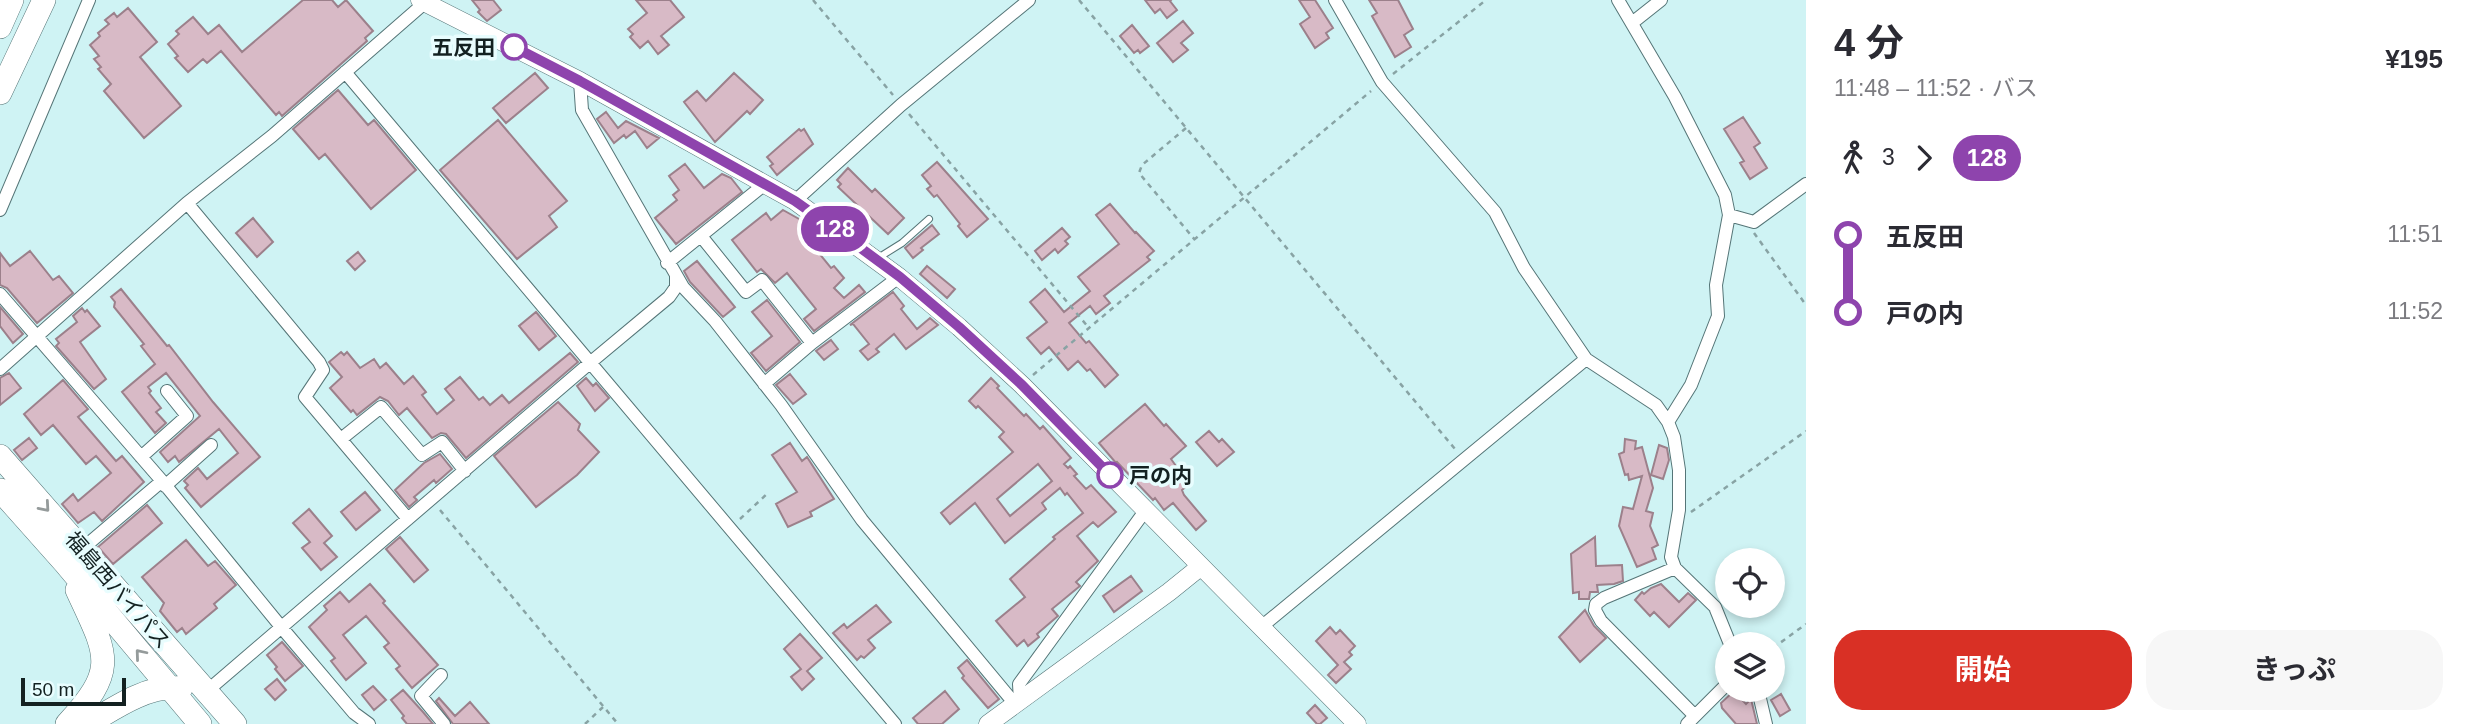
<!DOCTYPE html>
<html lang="ja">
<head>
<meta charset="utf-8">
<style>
  body { margin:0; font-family:Helvetica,"Noto Sans JP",sans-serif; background:#f7f7f7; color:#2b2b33; height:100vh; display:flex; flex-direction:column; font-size:26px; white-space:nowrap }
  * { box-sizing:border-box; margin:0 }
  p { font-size:23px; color:#7c7c81 }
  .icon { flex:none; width:38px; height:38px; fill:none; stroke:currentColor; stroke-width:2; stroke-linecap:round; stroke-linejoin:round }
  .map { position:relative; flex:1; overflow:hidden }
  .details { display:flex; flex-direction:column; background:#fff; width:665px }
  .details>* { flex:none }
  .badge { padding:0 14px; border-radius:23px; font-size:24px; line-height:46px }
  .fabs { position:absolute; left:1715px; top:548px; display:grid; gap:14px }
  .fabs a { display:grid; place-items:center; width:70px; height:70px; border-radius:50%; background:#fff; box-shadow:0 4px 10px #0003; font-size:35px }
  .scale { position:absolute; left:21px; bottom:18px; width:105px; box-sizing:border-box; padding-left:7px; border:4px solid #132121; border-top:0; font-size:19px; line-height:24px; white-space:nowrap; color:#132121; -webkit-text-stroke:5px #e8fdfe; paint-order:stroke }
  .map>.badge { position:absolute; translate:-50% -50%; box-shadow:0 0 0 4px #fff }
  .legs { display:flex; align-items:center; gap:10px; height:77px; padding:0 28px; font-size:23px }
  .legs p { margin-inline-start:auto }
  .summary { display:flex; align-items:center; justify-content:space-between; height:119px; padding:0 28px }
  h1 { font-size:38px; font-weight:700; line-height:52px }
  .cta { display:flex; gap:14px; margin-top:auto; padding:14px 28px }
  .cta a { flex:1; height:80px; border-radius:28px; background:#d93025; color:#fff; font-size:28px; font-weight:700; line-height:80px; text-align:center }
  .cta a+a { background:#f7f7f7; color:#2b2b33 }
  ul { padding:0 28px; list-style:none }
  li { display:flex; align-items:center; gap:24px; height:77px; font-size:26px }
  li i { display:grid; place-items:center; width:10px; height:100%; margin:0 9px; background:currentColor }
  li i::after { content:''; width:18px; height:18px; margin:-9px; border:5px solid; border-radius:50%; background:#fff }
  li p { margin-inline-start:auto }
  li:first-child i { background:linear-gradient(#0000 50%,currentColor 0) }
  li:last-child i { background:linear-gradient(currentColor 50%,#0000 0) }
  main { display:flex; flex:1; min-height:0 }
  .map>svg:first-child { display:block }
  .building { fill:#d8bac6; stroke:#9c808b; stroke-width:2; fill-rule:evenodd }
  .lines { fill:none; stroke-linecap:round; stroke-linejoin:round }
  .lane-casing { stroke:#557577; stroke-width:8 }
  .street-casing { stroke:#557577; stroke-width:14 }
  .secondary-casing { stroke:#557577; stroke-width:19 }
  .highway-casing { stroke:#557577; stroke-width:24 }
  .path { stroke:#88a3a4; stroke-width:2.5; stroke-dasharray:5 5; stroke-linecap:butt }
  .lane { stroke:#fff; stroke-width:6 }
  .street { stroke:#fff; stroke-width:12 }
  .secondary { stroke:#fff; stroke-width:18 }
  .highway { stroke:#fff; stroke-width:23 }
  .oneway { stroke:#959b9b }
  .line-1-casing { stroke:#fff; stroke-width:16 }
  .line-1 { stroke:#8e44ad; stroke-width:10 }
  .stop-1-dot { fill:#fff; stroke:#8e44ad; stroke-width:3.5 }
  .labels { text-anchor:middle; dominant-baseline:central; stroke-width:7; stroke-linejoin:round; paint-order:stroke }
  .stop-label { font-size:21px; font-weight:bold; fill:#132121; stroke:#e8fdfe; text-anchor:end }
  .street-label { font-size:21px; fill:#132121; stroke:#e8fdfe }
</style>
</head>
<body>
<main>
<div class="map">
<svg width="1806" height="724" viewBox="0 0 1806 724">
  <rect width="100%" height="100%" fill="#cff3f4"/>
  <path class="building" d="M303,0H332L338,7L346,0L373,31L365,38L367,41L282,116L279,112L276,115L221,51L207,63L203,59L188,72L175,58L178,56L168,44L179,34L176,31L193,17L208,34L219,25L242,52Z
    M472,0H493L501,10L487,21L478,12L480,10Z
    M636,0H670L684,17L661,36L669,45L658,54L648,41L640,48L630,37L633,34L628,29L647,13Z
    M1145,0H1171L1170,1L1177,10L1167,18L1160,9L1155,13Z
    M1299,0H1315L1333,28L1326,33L1329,38L1315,48L1300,24L1310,17Z
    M1369,0H1398L1413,29L1404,35L1411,47L1395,57L1372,16L1377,13Z
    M128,8L157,42L140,57L181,106L144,138L104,91L111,84L98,69L101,67L94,59L99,56L90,45L100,36L98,33L109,24L105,20L114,13L117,17Z
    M1183,21L1193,33L1181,43L1188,50L1173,62L1157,43Z
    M1132,25L1149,46L1140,53L1138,50L1134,53L1120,36Z
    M535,73L548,88L506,123L493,108Z
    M734,73L763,100L750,114L747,111L715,142L684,102L697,91L706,101Z
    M338,90L368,125L374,120L416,170L371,209L325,154L319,159L293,129Z
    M606,112L618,128L626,121L659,138L647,148L635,131L626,138L624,135L614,143L597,119Z
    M1743,117L1760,143L1754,147L1767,168L1750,179L1740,163L1744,161L1724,129Z
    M498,120L567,201L549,216L557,227L517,259L440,170Z
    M799,129L801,131L804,129L813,144L777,175L770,166L773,164L767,157Z
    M937,162L988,219L967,237L958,226L960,224L937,195L934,197L927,189L931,186L922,175Z
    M685,164L704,188L722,174L731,178L742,192L676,244L655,218L677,200L673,195L679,190L669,176Z
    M848,168L872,192L875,189L904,218L888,234L838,187L841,184L837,180Z
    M1110,204L1135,233L1136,232L1154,251L1147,257L1150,260L1104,296L1110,303L1096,314L1090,306L1069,323L1086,343L1089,341L1118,375L1105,387L1090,369L1087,371L1078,361L1068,370L1049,347L1041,354L1027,338L1047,322L1030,302L1045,289L1064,312L1090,291L1078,277L1119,244L1096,215Z
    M783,210L799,219L811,234L809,236L816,245L814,247L831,268L834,266L844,278L834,288L844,298L859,285L865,292L814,331L804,319L816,309L787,273L775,283L761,269L757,272L732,240L766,213L771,220Z
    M253,218L273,242L257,257L236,233Z
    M932,225L939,234L921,248L923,250L913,258L905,248Z
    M1062,228L1070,237L1065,241L1068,244L1058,253L1055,249L1042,260L1035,251Z
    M30,251L53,280L59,276L73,293L37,323L7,288L0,285V253L10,266Z
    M358,252L365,261L355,270L347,261Z
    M697,261L735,307L723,317L690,282L684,271Z
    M927,266L955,289L947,298L920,274Z
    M121,289L167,346L169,345L213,402L260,457L201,507L185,488L188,485L184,481L198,468L207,479L238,453L219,429L179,462L175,456L168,462L160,452L200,416L166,373L148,387L151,391L149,393L161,408L156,412L166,423L155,433L122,392L155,364L141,346L144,344L114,307L115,302L111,297Z
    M893,292L904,306L901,309L917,329L930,318L938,325L906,349L894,334L876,349L879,352L868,360L860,351L869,344L853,324L850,325Z
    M767,300L800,342L766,371L751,353L772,336L752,312Z
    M0,307L23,334L13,343L0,326Z
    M82,308L85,312L87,310L100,326L80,342L106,379L94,389L56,346L59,343L56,339L77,322L73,316Z
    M536,312L556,336L539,350L519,326Z
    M831,340L838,349L824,360L816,351Z
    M341,352L344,355L347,352L360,368L374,359L380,368L386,363L404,384L413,376L426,392L422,395L437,414L454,400L445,389L460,377L479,400L483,397L490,405L502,395L509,403L570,353L578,362L466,458L446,434L441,433L432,438L407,408L399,415L388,401L380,397L357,415L353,410L351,412L330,388L342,377L329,362Z
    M9,373L21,388L0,405V378Z
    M790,374L806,394L793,404L776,385Z
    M586,378L593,386L596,383L609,398L595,411L577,386Z
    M991,378L999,386L997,388L1024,416L1026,414L1040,429L1043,426L1071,458L1064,464L1068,468L1070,466L1077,474L1074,476L1086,489L1091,485L1116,512L1098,527L1093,522L1077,536L1098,561L1076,582L1080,586L1052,609L1058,616L1037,634L1039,637L1028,646L1024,640L1017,646L996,621L1025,597L1010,579L1055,539L1053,537L1083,513L1067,493L1065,495L1060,488L1042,503L1046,509L1005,543L975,503L950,524L941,513L1013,452L999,437L1004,432L978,406L976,408L969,401ZM1038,464L1052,481L1010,516L997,499Z
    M63,380L88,409L78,417L116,461L122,456L144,482L102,521L94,512L78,523L62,504L73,494L78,501L111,473L96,456L86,464L53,425L41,435L24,414Z
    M558,402L580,424L578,430L599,452L577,475L536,507L494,456Z
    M1145,404L1164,426L1166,424L1186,446L1171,459L1189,484L1182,490L1184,495L1206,521L1196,530L1173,503L1164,510L1155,498L1153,500L1117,462L1116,463L1099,443Z
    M1209,431L1219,442L1222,439L1234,452L1217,466L1196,442Z
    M29,438L37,448L22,460L14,450Z
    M1625,439L1636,441L1635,449L1642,447L1653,488L1646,511L1653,513L1650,526L1658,545L1652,548L1656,559L1637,567L1619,526L1623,507L1633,509L1642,476L1629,480L1628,474L1625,475L1619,454L1624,452Z
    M790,443L802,461L807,457L834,499L810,512L812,516L788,527L776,504L797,492L772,455Z
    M1659,445L1667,448L1669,460L1663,479L1651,475Z
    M440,454L452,469L436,483L434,480L414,497L417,500L409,507L395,490L424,463Z
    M365,492L380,510L356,530L341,512Z
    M147,505L162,523L113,564L98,547Z
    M309,509L332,536L324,543L337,557L321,570L302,548L310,542L293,523Z
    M400,537L428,570L414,582L386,549Z
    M1595,537L1596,566L1622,565L1623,581L1614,584L1597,585L1598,592H1590L1589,599H1579V592L1573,593L1571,554Z
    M186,540L208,566L215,561L236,585L214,604L217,608L186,634L182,628L177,632L160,611L164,603L142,577Z
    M1131,576L1142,591L1114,612L1103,596Z
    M370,584L385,601L383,603L438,665L412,688L396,669L400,666L384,647L389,643L366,616L343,635L366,663L346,680L331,661L335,658L309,627L327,610L324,606L340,592L349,602Z
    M1661,584L1679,602L1688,593L1696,600L1669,627L1654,612L1650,616L1635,600L1642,592L1644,594L1651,588Z
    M876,605L891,622L868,640L875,648L864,658L861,656L857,660L833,633L844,624L847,628Z
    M1585,610L1594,626L1606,638L1580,662L1559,637Z
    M1330,627L1336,634L1340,630L1355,646L1349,652L1352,655L1344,662L1351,669L1336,683L1328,675L1338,665L1316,641Z
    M800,634L822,658L807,671L814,679L802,690L791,677L801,669L784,649Z
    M282,642L303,666L285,681L275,669L277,667L267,655Z
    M967,660L999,699L988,708L962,678L964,676L958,668Z
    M277,679L286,690L275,700L265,689Z
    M373,686L386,700L374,710L362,695Z
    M403,690L423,712L433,724H407L402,718L404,716L391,700Z
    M945,691L959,709L942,724H918L913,718Z
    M1734,691L1746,704L1751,699L1757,724H1736L1722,708L1721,703Z
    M1781,694L1790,710L1780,716L1771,700Z
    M439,698L455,716L470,702L489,724H453L436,701Z
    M1315,705L1327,718L1320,724H1317L1307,713Z"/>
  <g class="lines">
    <g class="lane-casing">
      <path id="lane" d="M878,258L902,243L929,219"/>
    </g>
    <g class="street-casing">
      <path id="street" d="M1335,0L1382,82L1495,212L1524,268L1586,359L1656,405L1668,422L1674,437L1679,470V510L1671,557L1675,568L1715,607L1730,644
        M1618,0L1675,97L1725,195L1729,215L1716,285L1718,316L1691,385L1668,422
        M1632,23L1661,0
        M345,72L895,724
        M580,81L582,110L683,287L715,321L781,405L862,520L1015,704
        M795,201L901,105L1029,0
        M187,203L319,362L323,370L305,397L408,519
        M0,210L89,0
        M1729,215L1754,222L1806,184
        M701,236L746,292L762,280L812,343
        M667,263L765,184
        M0,294L162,481L282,628L354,713L369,724
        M0,369L187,203L272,136L428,0
        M764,384L812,343L899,277
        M341,439L381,407L422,455L442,442L465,471
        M141,457L187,416L167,391
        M165,486L211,445
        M82,549L162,481
        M1675,568L1604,598L1596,604L1595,610L1601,621L1695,716
        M1260,628L1586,359
        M441,675L421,696L444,724
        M1758,690L1766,724
        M207,691L591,362L669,297L676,287V276
        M1020,701L1019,684L1145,511
        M1687,724L1727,684"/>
    </g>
    <g class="secondary-casing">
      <path id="secondary" d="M420,0L580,81L795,201L899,277L959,327L1022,385L1357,724
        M988,724L1169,592L1200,567"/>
    </g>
    <g class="highway-casing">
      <path id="highway" d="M0,27L12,0
        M0,93L44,0
        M0,456L235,724
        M0,490L65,563L200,724
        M67,724C119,668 107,655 77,590
        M88,724C114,708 149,684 181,688"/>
    </g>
    <path class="path" d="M813,0L893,95
      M1079,0L1455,449
      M1393,74L1486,0
      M909,114L1089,328
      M1186,128L1142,165L1139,173L1195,240
      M1754,233L1806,305
      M1033,375L1371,91
      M440,510L618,724
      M1691,512L1806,431
      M740,519L768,493
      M1773,648L1806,624
      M585,724L603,707"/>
    <use href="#lane" class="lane"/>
    <use href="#street" class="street"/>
    <use href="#secondary" class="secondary"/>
    <use href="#highway" class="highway"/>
  </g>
  <defs><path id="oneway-chevron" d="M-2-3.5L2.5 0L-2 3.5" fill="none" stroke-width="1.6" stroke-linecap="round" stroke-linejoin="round" transform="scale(1.75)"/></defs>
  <g class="oneway">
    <use href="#oneway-chevron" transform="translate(45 507) rotate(49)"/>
    <use href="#oneway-chevron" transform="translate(140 654) rotate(-130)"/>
  </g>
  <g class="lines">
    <g class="line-1-casing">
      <path id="line-1" d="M514,47L580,81L795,201L843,235L900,277L959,327L1022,385L1110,475"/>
    </g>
    <use href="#line-1" class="line-1"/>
  </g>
  <g class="stop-1-dot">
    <circle cx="514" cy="47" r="12"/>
    <circle cx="1110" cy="475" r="12"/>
  </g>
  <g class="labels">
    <g class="stop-label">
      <text x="495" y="47">五反田</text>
      <text x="1129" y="475" text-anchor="start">戸の内</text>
    </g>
    <g class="street-label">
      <text transform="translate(118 590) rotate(49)">福島西バイパス</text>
    </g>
  </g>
</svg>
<div class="fabs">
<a><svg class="icon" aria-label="locate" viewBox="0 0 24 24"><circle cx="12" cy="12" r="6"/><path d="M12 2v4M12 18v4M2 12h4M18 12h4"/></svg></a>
<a><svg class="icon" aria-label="layers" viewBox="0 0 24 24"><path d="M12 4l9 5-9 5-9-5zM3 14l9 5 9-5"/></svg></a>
</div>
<div class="scale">50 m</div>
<b class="badge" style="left:835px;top:229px;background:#8e44ad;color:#fff">128</b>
</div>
<section class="details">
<div class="summary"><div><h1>4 分</h1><p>11:48 – 11:52 · バス</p></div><b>¥195</b></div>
<div class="legs"><svg class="icon" aria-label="walk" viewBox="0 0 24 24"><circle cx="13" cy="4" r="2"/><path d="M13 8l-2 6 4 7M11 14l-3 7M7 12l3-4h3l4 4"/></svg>3<svg class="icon" aria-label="forward" viewBox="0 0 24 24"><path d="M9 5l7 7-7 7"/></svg><b class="badge" style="background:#8e44ad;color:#fff">128</b></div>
<ul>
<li><i style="color:#8e44ad"></i><b>五反田</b><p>11:51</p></li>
<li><i style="color:#8e44ad"></i><b>戸の内</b><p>11:52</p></li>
</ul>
<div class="cta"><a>開始</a><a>きっぷ</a></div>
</section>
</main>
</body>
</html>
